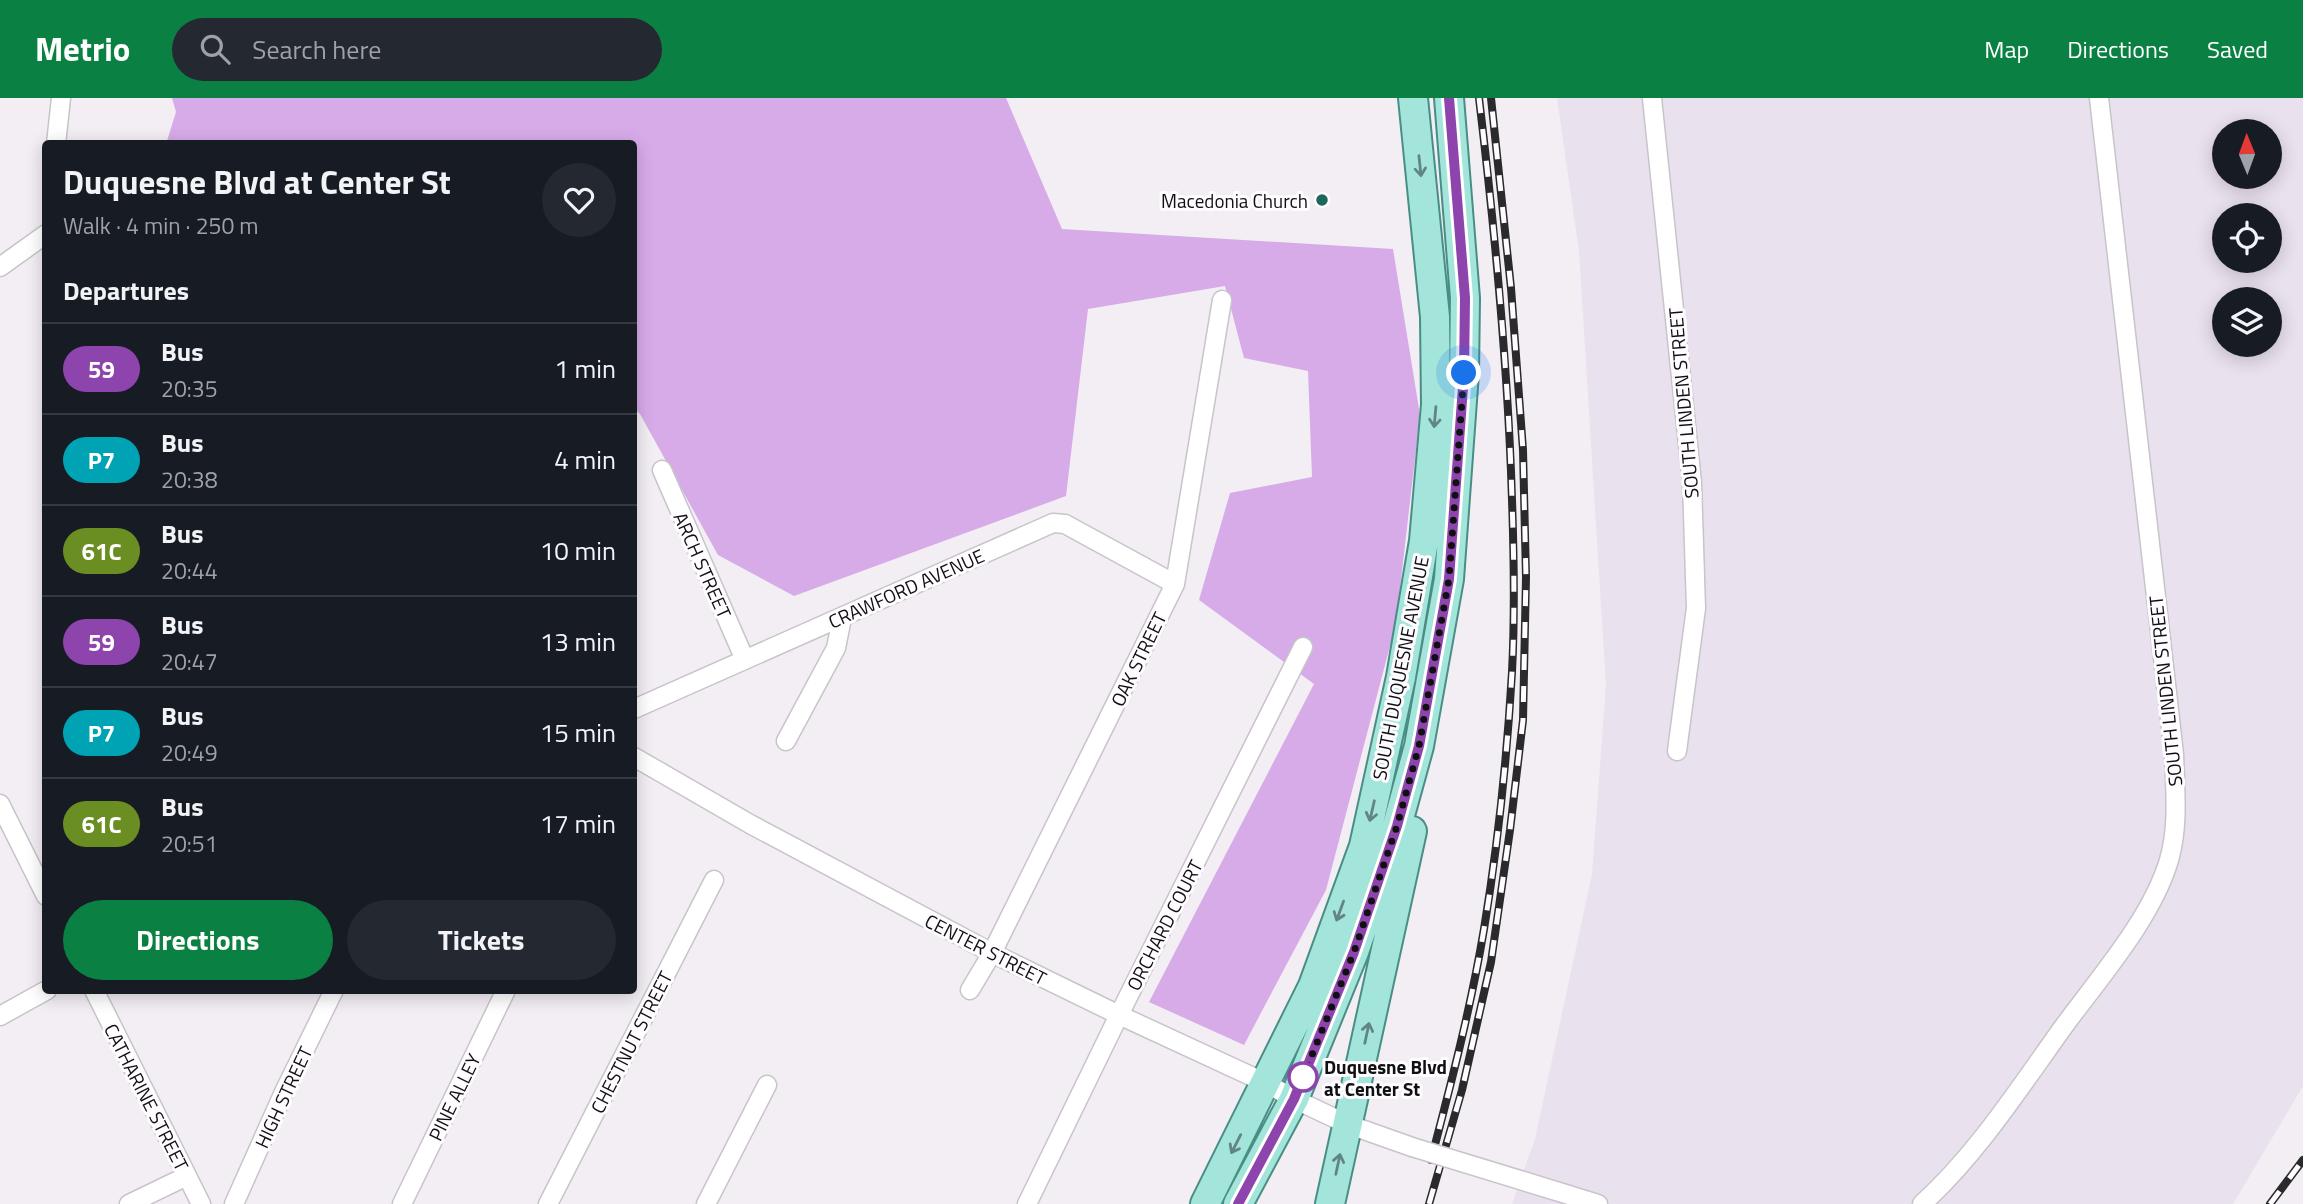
<!DOCTYPE html>
<html lang="en">
<head>
<meta charset="utf-8">
<style>
  body { margin:0; font-family:"Titillium Web",sans-serif; background:#242831; color:#f1f3f6; height:100vh; display:flex; flex-direction:column; font-size:26px; white-space:nowrap }
  * { box-sizing:border-box; margin:0 }
  p { font-size:23px; color:#9ea1a6 }
  .icon { flex:none; width:38px; height:38px; fill:none; stroke:currentColor; stroke-width:2; stroke-linecap:round; stroke-linejoin:round }
  .map { position:relative; flex:1; overflow:hidden }
  .panel { position:absolute; left:42px; top:42px; width:595px; height:854px; display:flex; flex-direction:column; background:#171b24; border-radius:7px; box-shadow:0 4px 18px #0003 }
  .panel>* { flex:none }
  .badge { padding:0 14px; border-radius:23px; font-size:24px; line-height:46px }
  .needle { width:46px; rotate:359deg }
  .controls { position:absolute; left:2212px; top:21px; display:grid; gap:14px }
  .controls a { display:grid; place-items:center; width:70px; height:70px; border-radius:50%; background:#171b24; box-shadow:0 4px 18px #0003; font-size:35px }
  .you { position:absolute; width:35px; height:35px; margin:-18px; border:5px solid #fff; border-radius:50%; background:#1a73e8; box-shadow:0 0 0 10px #1a73e833 }
  .map>.badge { position:absolute; translate:-50% -50%; box-shadow:0 0 0 4px #fff }
  h2 { padding:0 21px; font-size:26px; line-height:63px }
  .round { display:grid; place-items:center; flex:none; width:74px; height:74px; border-radius:37px; background:#242831 }
  .headline { display:flex; align-items:center; justify-content:space-between; height:119px; padding:0 21px }
  h1 { font-size:33px; font-weight:700; line-height:52px }
  .primary-button { display:flex; gap:14px; margin-top:auto; padding:14px 21px }
  .primary-button a { flex:1; height:80px; border-radius:42px; background:#0b8043; color:#fff; font-size:28px; font-weight:700; line-height:80px; text-align:center }
  .primary-button a+a { background:#242831; color:#f1f3f6 }
  ul { padding:0; list-style:none }
  li { display:flex; align-items:center; gap:21px; height:91px; padding:0 21px; border-top:2px solid #363941 }
  li div { flex:1 }
  li b { display:block; font-size:26px }
  li em { font-style:normal }
  li .badge { min-width:77px; font-weight:700; text-align:center }
  header { display:flex; align-items:center; gap:42px; box-sizing:border-box; height:98px; padding:0 35px; background:#0b8043; color:#fff }
  header strong { font-size:33px }
  nav { display:flex; gap:38px; margin-inline-start:auto; font-size:24px }
  .search { width:490px; height:63px; background:#242831; display:flex; align-items:center; gap:18px; box-sizing:border-box; padding:0 24px; border-radius:38px; color:#9ea1a6; font-size:26px }
  .map>svg:first-child { display:block }
  .built { fill:#eae1ee; fill-rule:evenodd }
  .forest { fill:#d7abe8 }
  .lines { fill:none; stroke-linecap:round; stroke-linejoin:round }
  .street-casing { stroke:#c8c4ca; stroke-width:21 }
  .primary-casing { stroke:#498e85; stroke-width:32 }
  .street { stroke:#fff; stroke-width:18 }
  .primary { stroke:#a4e5db; stroke-width:28 }
  .rail-casing { stroke:#2a292b; stroke-width:8 }
  .rail { stroke:#fefcff; stroke-width:5; stroke-dasharray:16; stroke-linecap:butt }
  .street-bridge-casing { stroke:#c8c4ca; stroke-width:21; stroke-linecap:butt }
  .street-bridge { stroke:#fff; stroke-width:18 }
  .oneway { stroke:#618580 }
  .line-casing { stroke:#fff; stroke-width:16 }
  .line { stroke:#8e44ad; stroke-width:10 }
  .walk { stroke:#100f11; stroke-width:7; stroke-dasharray:0 12.6 }
  .poi-dot { fill:#1c665c; stroke:#fefcff; stroke-width:2.5 }
  .stop-dot { fill:#fff; stroke:#8e44ad; stroke-width:3.5 }
  .labels { text-anchor:middle; dominant-baseline:central; stroke-width:6; stroke-linejoin:round; paint-order:stroke }
  .poi-label { font-size:19px; fill:#100f11; stroke:#fefcff; text-anchor:end }
  .street-label { font-size:19px; fill:#100f11; stroke:#fefcff }
  .stop-label { font-size:19px; font-weight:bold; fill:#100f11; stroke:#fefcff; text-anchor:start }
</style>
</head>
<body>
<header>
<strong>Metrio</strong>
<div class="search"><svg class="icon" aria-label="search" viewBox="0 0 24 24"><circle cx="10" cy="10" r="6"/><path d="M15 15l6 6"/></svg>Search here</div>
<nav><a>Map</a><a>Directions</a><a>Saved</a></nav>
</header>
<div class="map">
<svg width="2303" height="1106" viewBox="0 0 2303 1106">
  <rect width="100%" height="100%" fill="#f2eef4"/>
  <path class="built" d="M1557,0H2303V988L2233,1106H1512L1535,1041L1592,776L1606,587L1579,153ZM2224,33H2270V79H2224ZM2224,117H2270V163H2224ZM2224,201H2270V247H2224Z"/>
  <path class="forest" d="M172,0H1006L1062,131L1393,151L1420,317L1396,525L1326,792L1244,947L1149,904L1314,586L1199,502L1230,395L1312,379L1308,273L1244,260L1225,188L1088,211L1066,398L794,498L718,457L640,316L634,310V46H166L176,14Z"/>
  <g class="lines">
    <g class="street-casing">
      <path id="street" d="M1652,0L1692,385L1696,510L1677,653
        M56,46L61,0
        M0,169L46,136
        M662,372L745,562
        M634,611L1053,425L1065,426L1175,486
        M786,643L836,550L842,520
        M634,659L750,726L992,855L1119,917L1266,985L1294,1001L1347,1026L1412,1049
        M0,706L46,798
        M94,892L201,1106
        M970,892L992,855L1175,486L1222,202
        M0,918L47,892
        M1569,1097L1598,1106
        M129,1106L187,1078
        M234,1106L284,994L334,892
        M402,1106L506,892
        M548,1106L714,782
        M706,1106L767,987
        M1027,1106L1119,917L1303,549
        M1922,1106C1978,1055 2020,989 2064,928C2100,879 2152,820 2169,762C2179,728 2175,691 2174,656L2099,0"/>
    </g>
    <g class="primary-casing">
      <path id="primary" d="M1205,1106L1313,888L1364,748L1401,579L1424,443L1436,307L1435,219L1413,0
        M1238,1106L1294,1001L1354,854L1397,728L1419,648L1449,481L1464,275L1465,200L1449,0
        M1330,1106L1412,733"/>
    </g>
    <use href="#street" class="street"/>
    <use href="#primary" class="primary"/>
    <g class="rail-casing">
      <path id="rail" d="M1431,1062C1451,986 1471,909 1484,831C1498,746 1507,660 1512,574C1515,517 1514,459 1512,402C1508,268 1495,134 1479,0
        M1429,1106L1462,992L1491,864L1510,732L1523,622L1526,479L1523,352L1511,190L1491,0
        M2270,1106L2303,1062"/>
    </g>
    <use href="#rail" class="rail"/>
    <g class="street-bridge-casing">
      <path id="street-bridge" d="M1412,1049L1569,1097"/>
    </g>
    <use href="#street-bridge" class="street-bridge"/>
  </g>
  <defs><path id="oneway-shaft" d="M-6 0H5M1.5-3L5.5 0L1.5 3" fill="none" stroke-width="1.6" stroke-linecap="round" stroke-linejoin="round" transform="scale(1.75)"/></defs>
  <g class="oneway">
    <use href="#oneway-shaft" transform="translate(1420 68) rotate(84)"/>
    <use href="#oneway-shaft" transform="translate(1435 319) rotate(95)"/>
    <use href="#oneway-shaft" transform="translate(1372 713) rotate(103)"/>
    <use href="#oneway-shaft" transform="translate(1340 813) rotate(110)"/>
    <use href="#oneway-shaft" transform="translate(1367 935) rotate(-78)"/>
    <use href="#oneway-shaft" transform="translate(1236 1046) rotate(117)"/>
    <use href="#oneway-shaft" transform="translate(1338 1066) rotate(-78)"/>
  </g>
  <g class="lines">
    <g class="line-casing">
      <path id="line" d="M1238,1106L1294,1001L1354,854L1397,728L1419,648L1449,481L1464,275L1465,200L1449,0"/>
    </g>
    <use href="#line" class="line"/>
    <path class="walk" d="M1303,979L1354,854L1397,728L1419,648L1449,481L1464,275"/>
  </g>
  <circle class="poi-dot" cx="1322" cy="102" r="7"/>
  <circle class="stop-dot" cx="1303" cy="979" r="14"/>
  <g class="labels">
    <g class="poi-label">
      <text x="1308" y="102">Macedonia Church</text>
    </g>
    <g class="street-label">
      <text transform="translate(1683 305) rotate(-95)">SOUTH LINDEN STREET</text>
      <text transform="translate(703 467) rotate(66)">ARCH STREET</text>
      <text transform="translate(906 490) rotate(-24)">CRAWFORD AVENUE</text>
      <text transform="translate(1138 561) rotate(-64)">OAK STREET</text>
      <text transform="translate(1400 570) rotate(-79)">SOUTH DUQUESNE AVENUE</text>
      <text transform="translate(2165 593) rotate(-96)">SOUTH LINDEN STREET</text>
      <text transform="translate(1164 827) rotate(-63)">ORCHARD COURT</text>
      <text transform="translate(986 851) rotate(27)">CENTER STREET</text>
      <text transform="translate(631 944) rotate(-63)">CHESTNUT STREET</text>
      <text transform="translate(147 999) rotate(63)">CATHARINE STREET</text>
      <text transform="translate(283 999) rotate(-65)">HIGH STREET</text>
      <text transform="translate(454 999) rotate(-64)">PINE ALLEY</text>
    </g>
    <g class="stop-label">
      <text x="1324" y="968">Duquesne Blvd<tspan x="1324" dy="22">at Center St</tspan></text>
    </g>
  </g>
</svg>
<div class="controls">
<a><svg class="needle" viewBox="-14 -14 28 28"><path d="M0-13l5 13h-10z" fill="#e53935"/><path d="M0 13l5-13h-10z" fill="#9ea1a6"/></svg></a>
<a><svg class="icon" aria-label="locate" viewBox="0 0 24 24"><circle cx="12" cy="12" r="6"/><path d="M12 2v4M12 18v4M2 12h4M18 12h4"/></svg></a>
<a><svg class="icon" aria-label="layers" viewBox="0 0 24 24"><path d="M12 4l9 5-9 5-9-5zM3 14l9 5 9-5"/></svg></a>
</div>
<div class="you" style="left:1464px;top:275px"></div>
<section class="panel">
<div class="headline"><div><h1>Duquesne Blvd at Center St</h1><p>Walk · 4 min · 250 m</p></div><a class="round"><svg class="icon" aria-label="heart" viewBox="0 0 24 24"><path d="M12 20l-8-8c-3-5 5-10 8-4 3-6 11-1 8 4z"/></svg></a></div>
<h2>Departures</h2>
<ul>
<li><span class="badge" style="background:#8e44ad;color:#fff">59</span><div><b>Bus</b><p>20:35</p></div><em>1 min</em></li>
<li><span class="badge" style="background:#00a3b4;color:#fff">P7</span><div><b>Bus</b><p>20:38</p></div><em>4 min</em></li>
<li><span class="badge" style="background:#6b8e23;color:#fff">61C</span><div><b>Bus</b><p>20:44</p></div><em>10 min</em></li>
<li><span class="badge" style="background:#8e44ad;color:#fff">59</span><div><b>Bus</b><p>20:47</p></div><em>13 min</em></li>
<li><span class="badge" style="background:#00a3b4;color:#fff">P7</span><div><b>Bus</b><p>20:49</p></div><em>15 min</em></li>
<li><span class="badge" style="background:#6b8e23;color:#fff">61C</span><div><b>Bus</b><p>20:51</p></div><em>17 min</em></li>
</ul>
<div class="primary-button"><a>Directions</a><a>Tickets</a></div>
</section>
</div>
</body>
</html>
